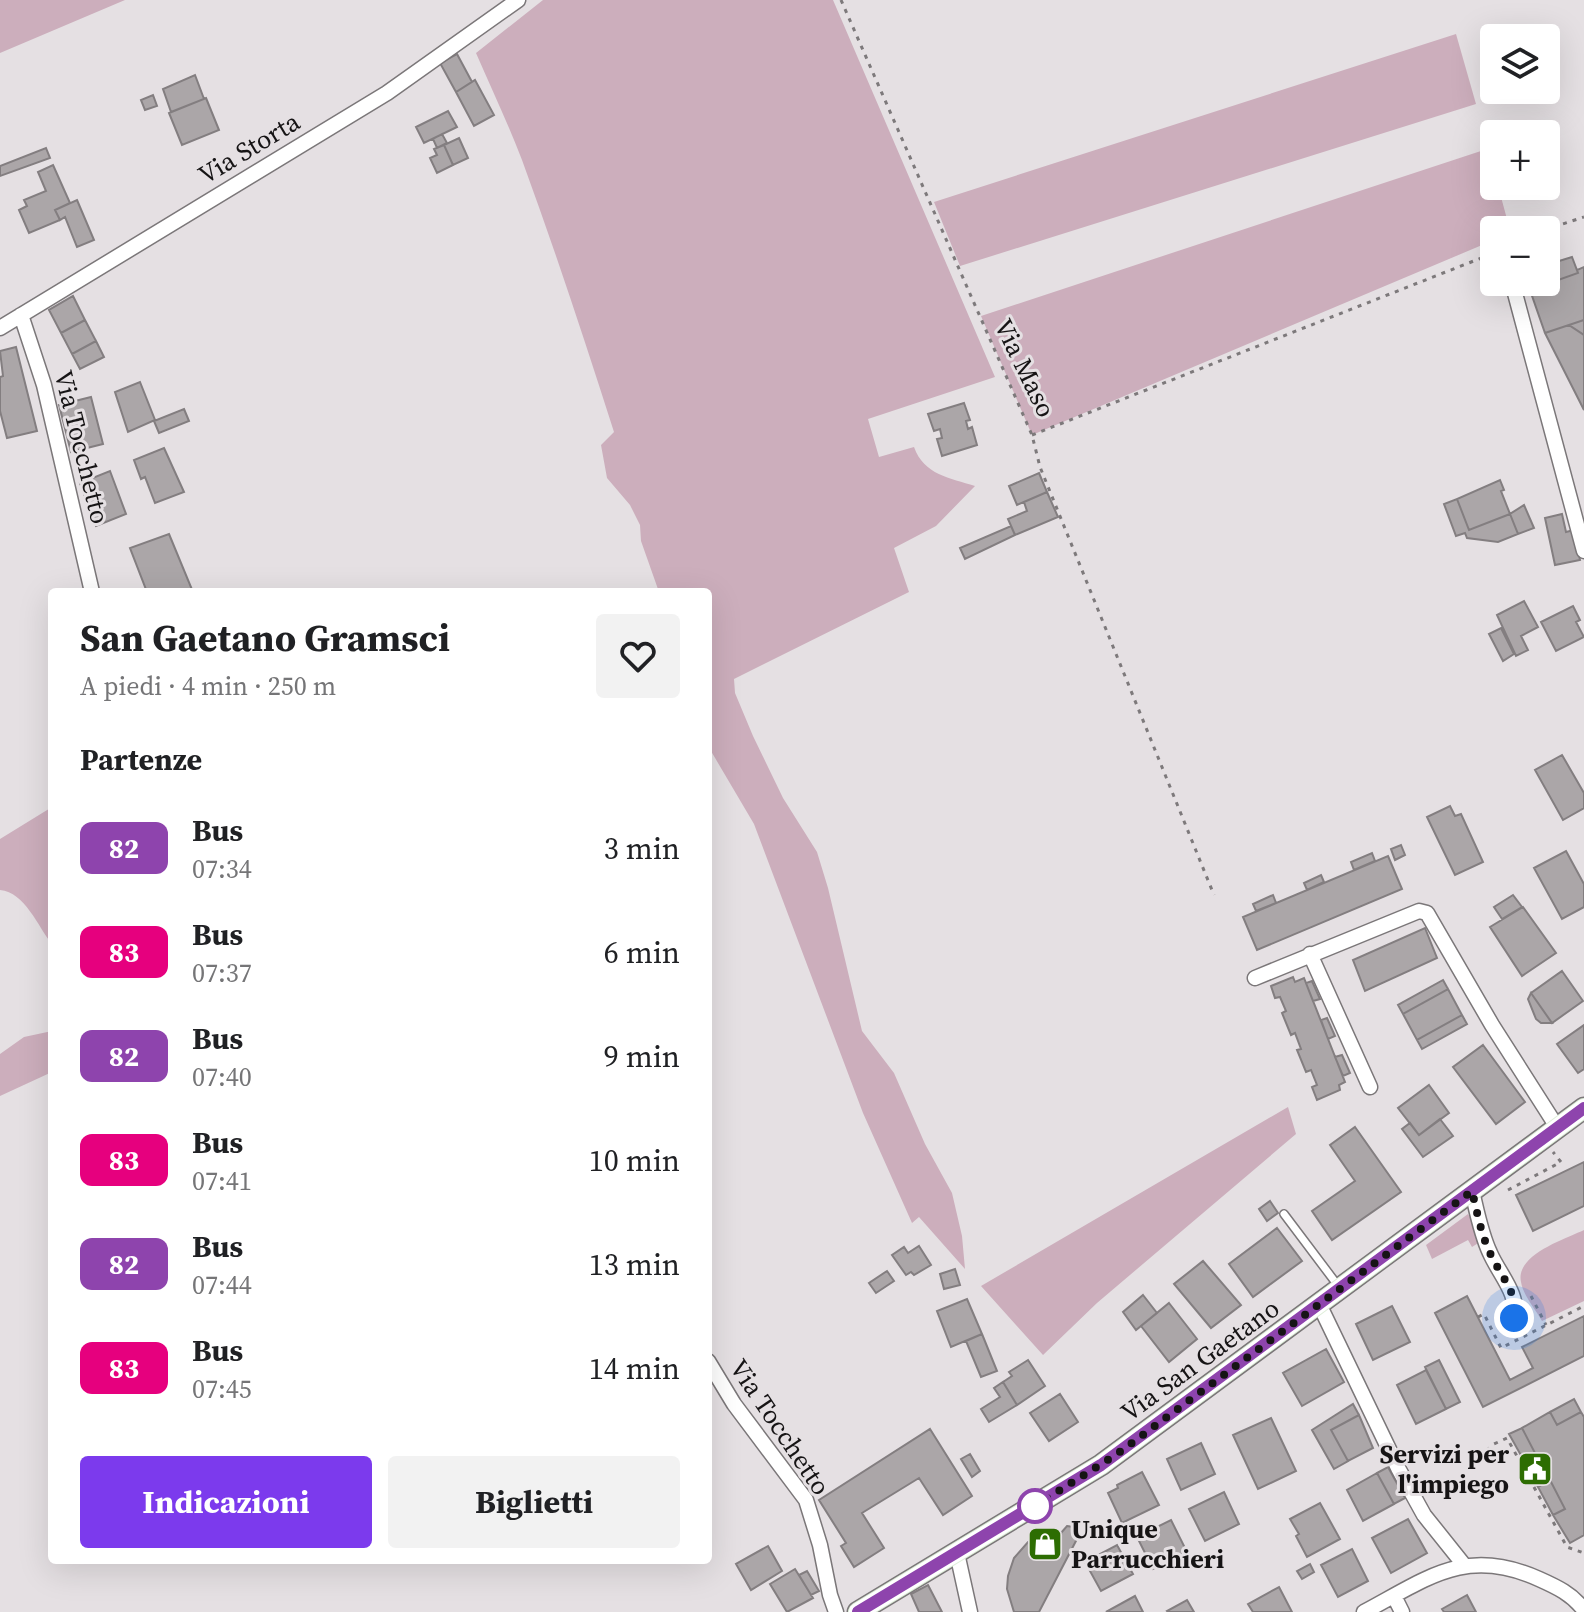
<!DOCTYPE html>
<html lang="it">
<head>
<meta charset="utf-8">
<style>
  body { margin:0; font-family:"Source Serif 4",serif; background:#f2f2f2; color:#202124; height:100vh; display:flex; flex-direction:column; font-size:30px; white-space:nowrap }
  * { box-sizing:border-box; margin:0 }
  p { font-size:26px; color:#757577 }
  .icon { flex:none; width:44px; height:44px; fill:none; stroke:currentColor; stroke-width:2; stroke-linecap:round; stroke-linejoin:round }
  .map { position:relative; flex:1; overflow:hidden }
  .drawer { position:absolute; left:48px; top:588px; width:664px; height:976px; display:flex; flex-direction:column; background:#fff; border-radius:8px; box-shadow:0 8px 32px #0002 }
  .drawer>* { flex:none }
  .badge { padding:0 16px; border-radius:12px; font-size:28px; line-height:52px }
  .controls { position:absolute; left:1480px; top:24px; display:grid; gap:16px }
  .controls a { display:grid; place-items:center; width:80px; height:80px; border-radius:8px; background:#fff; box-shadow:0 8px 32px #0002; font-size:40px }
  .you { position:absolute; width:40px; height:40px; margin:-20px; border:6px solid #fff; border-radius:50%; background:#1a73e8; box-shadow:0 0 0 12px #1a73e833 }
  .map>.badge { position:absolute; translate:-50% -50%; box-shadow:0 0 0 4px #fff }
  h2 { padding:0 32px; font-size:30px; line-height:72px }
  .round { display:grid; place-items:center; flex:none; width:84px; height:84px; border-radius:8px; background:#f2f2f2 }
  .head { display:flex; align-items:center; justify-content:space-between; height:136px; padding:0 32px }
  h1 { font-size:38px; font-weight:700; line-height:60px }
  .cta { display:flex; gap:16px; margin-top:auto; padding:16px 32px }
  .cta a { flex:1; height:92px; border-radius:8px; background:#7c3aed; color:#fff; font-size:32px; font-weight:700; line-height:92px; text-align:center }
  .cta a+a { background:#f2f2f2; color:#202124 }
  ul { padding:0; list-style:none }
  li { display:flex; align-items:center; gap:24px; height:104px; padding:0 32px }
  li div { flex:1 }
  li b { display:block; font-size:30px }
  li em { font-style:normal }
  li .badge { min-width:88px; font-weight:700; text-align:center }
  .map>svg:first-child { display:block }
  .green { fill:#ccaebc }
  .building { fill:#aba6a8; stroke:#837e80; stroke-width:2 }
  .lines { fill:none; stroke-linecap:round; stroke-linejoin:round }
  .lane-casing { stroke:#7b7779; stroke-width:10 }
  .street-casing { stroke:#7b7779; stroke-width:17 }
  .secondary-casing { stroke:#7b7779; stroke-width:23 }
  .path { stroke:#7d797b; stroke-width:3; stroke-dasharray:4 6; stroke-linecap:butt }
  .lane { stroke:#fff; stroke-width:7 }
  .street { stroke:#fff; stroke-width:14 }
  .secondary { stroke:#e0efdb; stroke-width:20 }
  .line-casing { stroke:#fff; stroke-width:18 }
  .line { stroke:#8e44ad; stroke-width:12 }
  .walk { stroke:#161415; stroke-width:8; stroke-dasharray:0 14.4 }
  .stop-dot { fill:#fff; stroke:#8e44ad; stroke-width:4 }
  .labels { text-anchor:middle; dominant-baseline:central; stroke-width:6; stroke-linejoin:round; paint-order:stroke }
  .street-label { font-size:26px; fill:#161415; stroke:#e5e0e3 }
  .poi-label { font-size:26px; font-weight:bold; fill:#161415; stroke:#e5e0e3; text-anchor:end }
</style>
</head>
<body>
<div class="map">
<svg width="1584" height="1612" viewBox="0 0 1584 1612">
  <rect width="100%" height="100%" fill="#e5e0e3"/>
  <path class="green" d="M0,0H125L0,53Z
    M543,0H833L995,377L868,419L879,457L914,447C924,475 950,478 975,486L936,526L894,548L909,592L734,679L735,693L753,736L783,798L817,852L828,888L862,1031L894,1073L925,1144L952,1193L962,1236L965,1269L919,1217L912,1223L863,1113L754,824L708,746V592H659L641,541L640,525L630,505L607,478L601,445L614,432C585,341 555,250 522,160C508,123 491,88 476,53Z
    M1456,34L1476,104L960,266L934,202Z
    M1487,149L1494,173V186H1498L1510,230H1494V240L1032,435L981,316Z
    M52,807V944C38,927 25,892 0,890V839Z
    M52,1031V1072L0,1096V1054L24,1037Z
    M1288,1107L1296,1134L1097,1303L1043,1355L981,1286Z
    M1468,1214L1483,1240L1472,1247L1468,1240L1432,1259L1426,1245Z
    M1584,1230V1301L1542,1321C1536,1310 1523,1295 1521,1282C1515,1255 1565,1239 1584,1230Z"/>
  <path class="building" d="M457,54L472,82L456,92L440,63Z
    M195,75L204,99L171,112L163,89Z
    M475,80L494,115L474,126L456,92Z
    M153,95L157,106L145,110L141,100Z
    M206,98L219,130L182,145L169,113Z
    M448,111L457,127L424,143L416,127Z
    M442,134L447,143L437,148L433,139Z
    M459,138L468,158L453,165L444,145Z
    M444,145L453,165L437,173L430,158L437,155L434,149Z
    M46,148L50,158L0,176V166Z
    M53,165L70,203L55,210L60,220L29,233L19,210L27,206L24,200L46,191L38,172Z
    M77,200L94,240L77,247L65,217L60,220L55,210Z
    M1572,257L1578,273L1530,290L1527,282H1546V265Z
    M1584,267V320L1545,333L1530,290L1578,273L1577,270Z
    M73,296L85,320L61,333L49,310Z
    M85,320L96,341L72,354L61,333Z
    M1584,320V335L1569,325Z
    M1569,325L1584,335V410L1545,333Z
    M96,341L104,357L80,369L72,354Z
    M16,347L37,431L7,438L0,411V377L3,376L0,351Z
    M140,382L155,420L128,432L115,392Z
    M91,397L103,444L71,452L59,405Z
    M964,403L970,420L966,421L968,429L972,427L977,445L942,456L937,439L942,438L940,429L934,431L928,414Z
    M184,409L189,421L159,433L154,421Z
    M164,448L184,492L155,503L145,477L141,479L134,460Z
    M110,471L126,514L96,526L80,483Z
    M1039,473L1047,492L1017,505L1009,486Z
    M1500,480L1504,490L1501,491L1510,514L1469,530L1457,499Z
    M1047,492L1058,517L1015,535L1008,519L1027,511L1024,502Z
    M1457,499L1469,530L1510,514L1518,534L1498,542L1467,538L1465,533L1456,536L1444,504Z
    M1524,505L1534,528L1518,534L1510,514Z
    M1562,514L1566,532L1574,530L1580,560L1555,565L1545,518Z
    M1011,526L1015,535L965,559L960,548Z
    M169,534L193,592H147L130,548Z
    M1524,601L1538,627L1521,636L1528,650L1516,656L1497,615Z
    M1573,606L1580,620L1576,622L1584,637L1556,651L1541,622Z
    M1501,628L1514,654L1503,661L1489,634Z
    M1562,755L1584,793V808L1563,820L1535,770Z
    M1450,806L1455,816L1461,814L1483,862L1455,875L1427,817Z
    M1401,845L1405,855L1395,860L1391,849Z
    M1566,851L1584,884V907L1562,919L1534,868Z
    M1372,853L1375,861L1354,870L1351,862Z
    M1388,856L1402,889L1257,950L1243,917Z
    M1321,875L1324,882L1307,890L1304,883Z
    M1273,895L1276,903L1256,911L1253,904Z
    M1513,895L1522,907L1502,919L1494,907Z
    M1523,907L1556,953L1522,976L1490,927Z
    M1425,928L1437,958L1365,991L1353,960Z
    M1562,971L1583,1001L1552,1023L1531,993Z
    M1293,977L1295,982L1304,978L1345,1082L1339,1085L1340,1090L1317,1100L1312,1087L1317,1085L1311,1070L1306,1072L1297,1050L1301,1049L1295,1033L1291,1035L1282,1013L1286,1011L1280,997L1275,998L1271,986Z
    M1443,980L1448,989L1403,1014L1398,1005Z
    M1312,981L1320,999L1313,1001L1306,983Z
    M1448,989L1462,1015L1417,1040L1403,1014Z
    M1531,993L1552,1023H1541L1536,1019L1528,999Z
    M1462,1015L1467,1024L1422,1049L1417,1040Z
    M1327,1018L1335,1036L1328,1039L1321,1020Z
    M1584,1025V1069L1578,1073L1557,1044Z
    M1483,1045L1525,1102L1496,1124L1453,1067Z
    M1342,1055L1350,1073L1343,1076L1335,1057Z
    M1429,1085L1449,1113L1419,1135L1398,1108Z
    M1440,1119L1453,1136L1423,1157L1402,1129L1410,1123L1419,1135Z
    M1355,1127L1401,1192L1332,1240L1312,1211L1355,1181L1330,1145Z
    M1584,1162V1206L1533,1231L1516,1195Z
    M1270,1201L1278,1213L1267,1221L1259,1209Z
    M1277,1228L1302,1261L1253,1297L1229,1264Z
    M919,1246L931,1265L914,1275L911,1272L906,1275L892,1255L904,1247L908,1253Z
    M1203,1261L1241,1305L1211,1328L1174,1284Z
    M955,1269L960,1285L944,1289L940,1274Z
    M887,1271L894,1281L876,1293L869,1283Z
    M1143,1295L1157,1313L1136,1330L1123,1312Z
    M1467,1296L1510,1380L1533,1368L1522,1347L1584,1316V1356L1483,1407L1435,1313Z
    M967,1299L982,1334L951,1347L937,1311Z
    M1169,1303L1197,1339L1169,1362L1141,1326Z
    M1392,1306L1410,1342L1373,1360L1356,1324Z
    M982,1334L997,1371L981,1377L966,1341Z
    M1326,1349L1344,1382L1302,1406L1283,1373Z
    M1028,1360L1045,1386L1017,1405L1003,1382L1012,1376L1009,1372Z
    M1439,1360L1460,1402L1446,1409L1425,1367Z
    M1426,1370L1446,1409L1416,1424L1397,1385Z
    M1003,1382L1017,1405L989,1422L981,1409L1000,1397L994,1388Z
    M1060,1394L1078,1422L1049,1441L1030,1413Z
    M1574,1399L1581,1412L1557,1425L1550,1412Z
    M1353,1404L1359,1415L1331,1430L1348,1461L1334,1469L1312,1430Z
    M1550,1412L1557,1425L1581,1412L1584,1417V1535L1570,1543L1553,1515L1565,1509L1550,1480L1538,1487L1523,1459L1535,1453L1522,1428Z
    M1359,1415L1373,1448L1348,1461L1331,1430Z
    M1271,1418L1296,1471L1258,1489L1233,1435Z
    M1522,1428L1535,1453L1523,1459L1509,1434Z
    M930,1429L972,1496L943,1515L919,1478L862,1513L884,1548L854,1567L841,1546L846,1543L819,1500Z
    M1201,1443L1215,1474L1181,1490L1167,1459Z
    M970,1454L980,1471L972,1477L961,1459Z
    M1388,1467L1405,1498L1394,1504L1377,1473Z
    M1142,1472L1159,1505L1122,1523L1108,1493L1118,1488L1117,1485Z
    M1377,1473L1394,1504L1363,1521L1347,1490Z
    M1550,1480L1565,1509L1553,1515L1538,1487Z
    M1224,1492L1239,1524L1205,1541L1189,1509Z
    M1320,1503L1340,1539L1307,1557L1296,1536L1299,1534L1290,1519Z
    M1408,1519L1427,1553L1391,1573L1372,1538Z
    M1171,1520L1187,1552L1153,1569L1137,1537Z
    M1067,1526L1073,1527L1075,1536L1078,1537L1039,1612H1014L1007,1589L1008,1576L1014,1558L1028,1542L1038,1537L1061,1533Z
    M1117,1545L1133,1574L1101,1591L1085,1562Z
    M768,1546L782,1571L751,1590L736,1564Z
    M1352,1549L1368,1581L1338,1597L1321,1565Z
    M1310,1564L1314,1572L1302,1579L1297,1571Z
    M795,1569L813,1598L787,1612L770,1584Z
    M807,1571L819,1591L811,1595L799,1575Z
    M928,1585L942,1612H919L911,1594Z
    M1279,1587L1292,1612H1253L1248,1604Z
    M1467,1595L1476,1612H1444L1442,1609Z
    M1135,1596L1143,1612H1106Z
    M1187,1600L1194,1612H1168L1167,1611Z"/>
  <g class="lines">
    <g class="lane-casing">
      <path id="lane" d="M1284,1214L1339,1287"/>
    </g>
    <g class="street-casing">
      <path id="street" d="M1512,282L1584,551
        M21,315L44,385L92,592
        M0,328L387,93L518,0
        M1310,954L1370,1087
        M1255,978L1419,911L1427,913L1492,1025L1557,1127
        M1472,1191C1477,1212 1481,1234 1490,1253C1499,1274 1520,1295 1514,1318
        M1319,1304L1398,1468L1424,1515L1464,1565
        M708,1361L734,1404L806,1500L820,1545L830,1595L836,1612
        M957,1553L970,1612
        M1394,1596L1402,1612
        M1364,1612C1428,1578 1466,1546 1539,1579C1557,1587 1572,1594 1584,1610"/>
    </g>
    <g class="secondary-casing">
      <path id="secondary" d="M858,1612L1101,1465L1584,1108"/>
    </g>
    <path class="path" d="M841,0L1032,435L1040,467L1214,895
      M1544,230L1584,217
      M1032,435L1494,253
      M1508,1190L1561,1162L1553,1152
      M1531,1296L1546,1325
      M1478,1317L1484,1314L1501,1348L1584,1306
      M1479,1457L1494,1444L1507,1438L1567,1547L1584,1553"/>
    <use href="#lane" class="lane"/>
    <use href="#street" class="street"/>
    <use href="#secondary" class="secondary"/>
  </g>
  <g class="lines">
    <g class="line-casing">
      <path id="line" d="M858,1612L1101,1465L1584,1108"/>
    </g>
    <use href="#line" class="line"/>
    <path class="walk" d="M1035,1506L1117,1454L1472,1191C1477,1212 1481,1234 1490,1253C1499,1274 1520,1295 1514,1318"/>
  </g>
  <defs>
    <g id="civic-square" transform="scale(1.8)"><rect x="-9" y="-9" width="18" height="18" rx="4" fill="#2d6d02" stroke="#e5e0e3"/><path d="M-.6-6.5H3V-4.5H.6V-3L4-1V1h2V6H-6V1h2V-1L-.6-3ZM-1.2 2.5V6h2.4V2.5Z" fill="#fff"/></g>
    <g id="shop-square" transform="scale(1.8)"><rect x="-9" y="-9" width="18" height="18" rx="4" fill="#2d6d02" stroke="#e5e0e3"/><path d="M-5-2.5h2.3a2.7 3.5 0 0 1 5.4 0H5L5.5 6h-11ZM-1.5-2.5h3a1.5 2.3 0 0 0-3 0Z" fill="#fff"/></g>
  </defs>
  <g fill-rule="evenodd">
    <use href="#civic-square" x="1535" y="1469"/>
    <use href="#shop-square" x="1045" y="1544"/>
  </g>
  <circle class="stop-dot" cx="1035" cy="1506" r="16"/>
  <g class="labels">
    <g class="street-label">
      <text transform="translate(249 148) rotate(-31)">Via Storta</text>
      <text transform="translate(1025 368) rotate(64)">Via Maso</text>
      <text transform="translate(82 447) rotate(76)">Via Tocchetto</text>
      <text transform="translate(1200 1360) rotate(-36)">Via San Gaetano</text>
      <text transform="translate(780 1427) rotate(56)">Via Tocchetto</text>
    </g>
    <g class="poi-label">
      <text x="1509" y="1454">Servizi per<tspan x="1509" dy="30">l'impiego</tspan></text>
      <text x="1071" y="1529" text-anchor="start">Unique<tspan x="1071" dy="30">Parrucchieri</tspan></text>
    </g>
  </g>
</svg>
<div class="controls">
<a><svg class="icon" aria-label="layers" viewBox="0 0 24 24"><path d="M12 4l9 5-9 5-9-5zM3 14l9 5 9-5"/></svg></a>
<a>+</a>
<a>−</a>
</div>
<div class="you" style="left:1514px;top:1318px"></div>
<section class="drawer">
<div class="head"><div><h1>San Gaetano Gramsci</h1><p>A piedi · 4 min · 250 m</p></div><a class="round"><svg class="icon" aria-label="heart" viewBox="0 0 24 24"><path d="M12 20l-8-8c-3-5 5-10 8-4 3-6 11-1 8 4z"/></svg></a></div>
<h2>Partenze</h2>
<ul>
<li><span class="badge" style="background:#8e44ad;color:#fff">82</span><div><b>Bus</b><p>07:34</p></div><em>3 min</em></li>
<li><span class="badge" style="background:#e6007e;color:#fff">83</span><div><b>Bus</b><p>07:37</p></div><em>6 min</em></li>
<li><span class="badge" style="background:#8e44ad;color:#fff">82</span><div><b>Bus</b><p>07:40</p></div><em>9 min</em></li>
<li><span class="badge" style="background:#e6007e;color:#fff">83</span><div><b>Bus</b><p>07:41</p></div><em>10 min</em></li>
<li><span class="badge" style="background:#8e44ad;color:#fff">82</span><div><b>Bus</b><p>07:44</p></div><em>13 min</em></li>
<li><span class="badge" style="background:#e6007e;color:#fff">83</span><div><b>Bus</b><p>07:45</p></div><em>14 min</em></li>
</ul>
<div class="cta"><a>Indicazioni</a><a>Biglietti</a></div>
</section>
</div>
</body>
</html>
